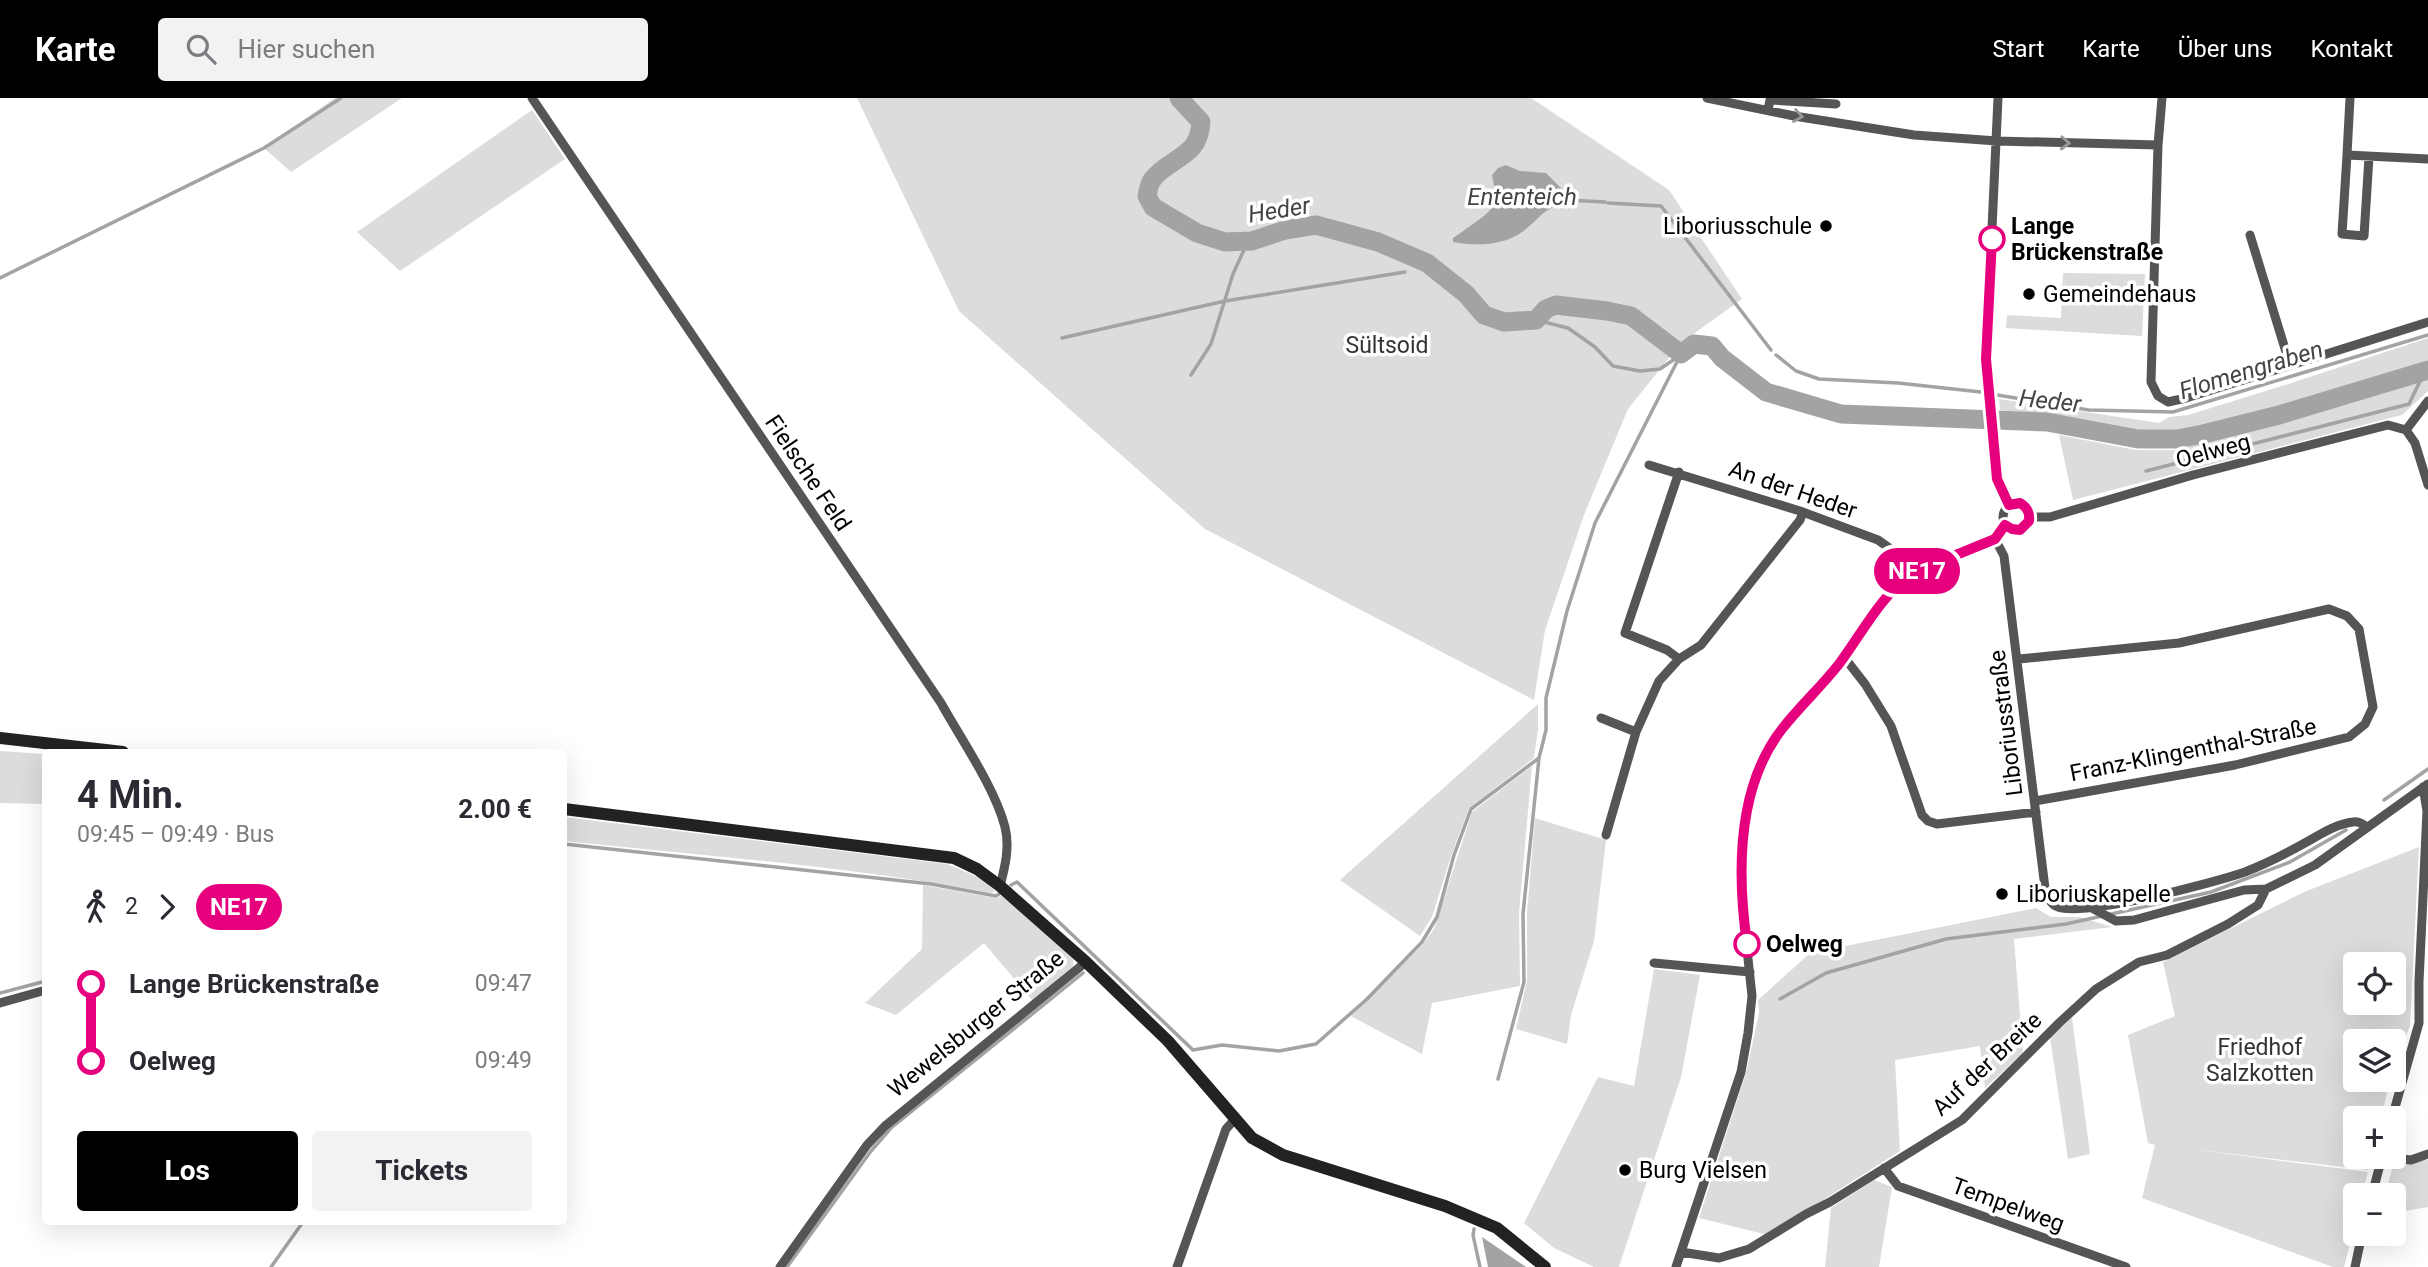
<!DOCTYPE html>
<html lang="de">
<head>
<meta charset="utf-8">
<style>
  body { margin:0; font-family:Roboto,sans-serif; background:#f2f2f3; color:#2b2b33; height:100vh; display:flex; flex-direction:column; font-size:26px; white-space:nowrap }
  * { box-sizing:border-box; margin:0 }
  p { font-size:23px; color:#7c7c81 }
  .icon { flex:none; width:38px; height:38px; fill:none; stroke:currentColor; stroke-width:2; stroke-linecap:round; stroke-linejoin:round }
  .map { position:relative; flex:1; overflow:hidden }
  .sheet { position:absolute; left:42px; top:651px; width:525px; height:476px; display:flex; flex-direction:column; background:#fff; border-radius:7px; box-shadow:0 7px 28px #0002 }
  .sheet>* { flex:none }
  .badge { padding:0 14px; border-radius:23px; font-size:24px; line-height:46px }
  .buttons { position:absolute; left:2343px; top:854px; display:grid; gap:14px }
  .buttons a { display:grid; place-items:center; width:63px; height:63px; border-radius:7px; background:#fff; box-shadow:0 7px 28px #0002; font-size:35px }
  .map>.badge { position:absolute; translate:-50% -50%; box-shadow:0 0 0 4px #fff }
  .legs { display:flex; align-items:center; gap:10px; height:77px; padding:0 35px; font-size:23px }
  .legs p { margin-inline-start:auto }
  .head { display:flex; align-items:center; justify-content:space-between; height:119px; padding:0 35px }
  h1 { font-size:38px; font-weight:700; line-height:52px }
  .cta { display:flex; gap:14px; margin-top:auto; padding:14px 35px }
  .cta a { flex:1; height:80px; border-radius:7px; background:#000; color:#fff; font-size:28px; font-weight:700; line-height:80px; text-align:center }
  .cta a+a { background:#f2f2f3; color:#2b2b33 }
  ul { padding:0 35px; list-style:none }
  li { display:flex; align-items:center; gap:24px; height:77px; font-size:26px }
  li i { display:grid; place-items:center; width:10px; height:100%; margin:0 9px; background:currentColor }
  li i::after { content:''; width:18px; height:18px; margin:-9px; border:5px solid; border-radius:50%; background:#fff }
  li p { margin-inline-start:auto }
  li:first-child i { background:linear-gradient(#0000 50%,currentColor 0) }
  li:last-child i { background:linear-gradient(currentColor 50%,#0000 0) }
  header { display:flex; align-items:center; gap:42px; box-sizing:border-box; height:98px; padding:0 35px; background:#000; color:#fff }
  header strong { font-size:33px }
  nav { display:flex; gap:38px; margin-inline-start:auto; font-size:24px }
  .search { width:490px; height:63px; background:#f2f2f3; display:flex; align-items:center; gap:18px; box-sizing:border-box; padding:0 24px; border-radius:7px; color:#7c7c81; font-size:26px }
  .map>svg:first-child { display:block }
  .green { fill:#dcdcdc; fill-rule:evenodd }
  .water { fill:#a3a3a3 }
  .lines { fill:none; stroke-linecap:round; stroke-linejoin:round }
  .stream { stroke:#a3a3a3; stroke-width:3.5 }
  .river { stroke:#a3a3a3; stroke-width:19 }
  .minor { stroke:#555; stroke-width:9 }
  .secondary { stroke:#222; stroke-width:12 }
  .oneway { stroke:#999 }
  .line-1-casing { stroke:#fff; stroke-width:16 }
  .line-1 { stroke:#e6007e; stroke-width:10 }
  .poi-dot { fill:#000; stroke:#fff; stroke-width:2.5 }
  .stop-1-dot { fill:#fff; stroke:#e6007e; stroke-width:3.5 }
  .labels { text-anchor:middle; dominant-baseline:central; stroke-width:7; stroke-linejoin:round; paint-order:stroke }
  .poi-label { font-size:23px; fill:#000; stroke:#fff; text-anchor:start }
  .stop-label { font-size:23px; font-weight:bold; fill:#000; stroke:#fff; text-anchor:start }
  .park-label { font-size:23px; fill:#333; stroke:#fff }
  .street-label { font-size:23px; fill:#000; stroke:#fff }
  .water-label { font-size:24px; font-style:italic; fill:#444; stroke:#fff }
</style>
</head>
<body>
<header>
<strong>Karte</strong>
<div class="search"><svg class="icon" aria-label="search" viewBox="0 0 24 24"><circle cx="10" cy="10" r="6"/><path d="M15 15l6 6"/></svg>Hier suchen</div>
<nav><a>Start</a><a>Karte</a><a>Über uns</a><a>Kontakt</a></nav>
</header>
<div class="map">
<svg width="2428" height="1169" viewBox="0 0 2428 1169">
  <rect width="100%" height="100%" fill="#fff"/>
  <path class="green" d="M335,0H402L291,74L264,50Z
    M857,0H1531L1669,92L1742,201L1681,245L1628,311L1584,417L1545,532L1534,602L1205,431L1084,324L959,213Z
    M532,12L565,61L400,173L357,134Z
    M2063,175L2145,176L2142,238L2006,230L2007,217L2061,220Z
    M2428,240V265L2186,334L2153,336L2048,317L2000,312L1999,301L2159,325L2169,319L2188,317L2285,287Z
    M2428,280V293L2402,317L2073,402L2059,337L2136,352H2174Z
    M1538,606V631L1534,660L1469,710L1451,758L1432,819L1420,838L1340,782Z
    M0,653L45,656V706L0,705Z
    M1532,668L1519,815L1520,888L1432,905L1422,956L1351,918L1423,846L1434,831L1472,714Z
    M564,719L947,766L980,780L996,793L991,795C850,768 706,758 564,743Z
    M1535,720L1606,742L1594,843L1571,917L1567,946L1516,931L1527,883V815Z
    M2419,749L2410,928L2394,969V943H2356V982H2390L2381,1020H2356V1059H2371L2368,1072L2190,1051L2368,1074L2362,1097H2356L2355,1124L2344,1169H2333L2142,1100L2155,1047L2148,1045L2128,937L2175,918L2163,864L2304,794ZM2356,866H2394V905H2356Z
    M923,787L990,799L998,800L1002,797L1073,861V868L1033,903L984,845L896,917L865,905L922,851Z
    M2036,810L2051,819H2080L2112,829L2014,841L2023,955L1985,990L1980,948L1895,962L1900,1053L1768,1137L1699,1120L1746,975L1759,915L1758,902L1810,855Z
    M1654,871L1700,877L1681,979L1619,1169H1594L1554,1150L1524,1125L1598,979L1634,988Z
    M2072,920L2090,1056L2068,1061L2050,939Z
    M2428,1062V1109L2394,1115V1097H2385L2393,1067Z
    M1874,1082L1892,1089L1879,1169H1825L1831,1110Z"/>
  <path class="water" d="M1506,67L1520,73L1546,75L1564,93L1567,105C1542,110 1540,121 1522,134C1503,148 1475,148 1453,144V140L1459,136L1484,118L1493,109L1496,98L1492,77L1498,70Z
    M1482,1139L1526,1169H1488Z"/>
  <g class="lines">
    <path class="stream" d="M1568,102L1605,104
      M1608,105L1661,108L1771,252
      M0,180L264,50L341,0
      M1536,222L1568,230L1595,249L1613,268L1640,273L1660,271L1679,258
      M1062,240L1225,203L1405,174
      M1776,257L1796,273L1819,281L1898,285L1981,294
      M1191,277L1211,246L1233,176L1248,143
      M1997,297L2089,312L2173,314L2428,237
      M2146,373L2409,306L2425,273
      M2384,702L2428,671
      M564,746L931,786L996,798L999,796
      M1011,787L1017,784L1193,952L1222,947L1279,953L1316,946L1367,901L1422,844L1437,819L1454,757L1471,711L1539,660L1546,632V600L1567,513L1595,425L1681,256
      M0,895L46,883
      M1780,901L1826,875L1946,841L2066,826L2211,794L2290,764L2346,732
      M1498,981L1524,884L1523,816L1539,660
      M1474,1131L1473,1137L1480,1169
      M271,1169L303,1124
      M787,1169L871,1053L891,1030L1083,875"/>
    <path class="river" d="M1179,0L1201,24C1199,61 1170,58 1152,82C1149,86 1148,93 1147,98L1153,109L1197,135L1225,144L1252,143L1285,132L1316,127L1378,144L1427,165L1466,196L1484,217L1504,224L1536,222L1546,211L1556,207L1607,213L1631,218L1681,256L1694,246L1712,248L1722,260L1766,294L1841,316L2047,324L2138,341H2177L2203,336L2279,317L2428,272"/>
    <path class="minor" d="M532,0L941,605C961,641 995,690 1005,729C1010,749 1005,769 1000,788
      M1707,0L1794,18L1914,37L1997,43L2158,47
      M1998,0L1986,261L1997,381L2009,407
      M2162,0L2158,47L2151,284L2158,298L2168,304L2186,300L2428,224
      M2350,0L2347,57L2428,61
      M1768,12L1770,2L1836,6
      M2347,57L2342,136L2364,138L2369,59
      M2250,137L2290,267
      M2406,332L2415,345L2428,387
      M2406,332L2428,303
      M1649,367L1800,413L1878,442L1895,454L1912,475
      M1679,374L1625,535L1667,552L1679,561
      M2003 419a13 13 0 1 1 26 0a13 13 0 1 1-26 0Z
      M2029,419H2050L2193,377L2388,327L2406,332
      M1995,441L2004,458L2045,790C2048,797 2049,805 2056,808C2079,821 2216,784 2245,774C2265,766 2285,756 2303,746C2318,738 2335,726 2353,724C2359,723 2363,726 2367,729
      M1844,559L1865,586L1891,628L1922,717L1928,723L1937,726L2036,714
      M2019,561L2179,545L2329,511L2347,518L2359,531L2373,609L2365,626L2349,639L2235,667L2035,703
      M1601,620L1636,634
      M1606,737L1636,634L1659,583L1679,561L1701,547L1800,422L1803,414
      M2092,810L2116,823L2134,822L2244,792L2266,791L2315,767L2428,686
      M1654,865L1750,874
      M0,905L46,892
      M2392,1020L2419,925V884L2427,713L2423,689
      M2384,1059L2411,1062L2428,1056
      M1884,1070L1898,1088L2126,1169
      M2372,1097L2382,1059
      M1681,1154L1719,1160L1749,1151L1806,1116L1830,1104L1962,1022L2059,925L2096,891L2139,864L2167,857L2228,826L2258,807L2266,791
      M780,1169L867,1047L885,1028L1086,864
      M1177,1169L1226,1031L1235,1021
      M1676,1169L1741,974L1748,935L1752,898L1741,795L1744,738L1752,689L1763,663L1782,631L1829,579L1889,494L1912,475L1995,441L2005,427
      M2355,1169L2362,1136"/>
    <path class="secondary" d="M0,640L123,654
      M564,711L954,760L977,771L1000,788L1086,864L1168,943L1252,1040L1283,1057L1445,1108L1497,1130L1545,1169"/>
  </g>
  <defs><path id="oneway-chevron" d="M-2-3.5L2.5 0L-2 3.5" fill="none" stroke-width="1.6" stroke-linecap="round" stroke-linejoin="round" transform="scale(1.75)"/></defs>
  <g class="oneway">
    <use href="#oneway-chevron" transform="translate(1798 18) rotate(9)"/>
    <use href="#oneway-chevron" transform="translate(2065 45) rotate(2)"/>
  </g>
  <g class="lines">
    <g class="line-1-casing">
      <path id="line-1" d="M1747,846C1737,775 1736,690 1782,631C1800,608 1821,589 1839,566C1863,534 1879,500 1912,475L1995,441L2005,427L2012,431L2020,432L2029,423C2030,414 2027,409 2020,405L2009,407L1997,381L1986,261L1992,141"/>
    </g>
    <use href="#line-1" class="line-1"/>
  </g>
  <g class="poi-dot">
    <circle cx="1826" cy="128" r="7"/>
    <circle cx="2029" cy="196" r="7"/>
    <circle cx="2002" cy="796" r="7"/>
    <circle cx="1625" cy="1072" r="7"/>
  </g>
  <g class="stop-1-dot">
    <circle cx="1992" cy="141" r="12"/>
    <circle cx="1747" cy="846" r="12"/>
  </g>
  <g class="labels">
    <g class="poi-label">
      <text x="1812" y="128" text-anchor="end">Liboriusschule</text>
      <text x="2043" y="196">Gemeindehaus</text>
      <text x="2016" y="796">Liboriuskapelle</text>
      <text x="1639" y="1072">Burg Vielsen</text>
    </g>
    <g class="stop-label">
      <text x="2011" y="128">Lange<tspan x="2011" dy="26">Brückenstraße</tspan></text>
      <text x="1766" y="846">Oelweg</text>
    </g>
    <g class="park-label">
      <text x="1387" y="247">Sültsoid</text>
      <text x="2260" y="949">Friedhof<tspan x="2260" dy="26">Salzkotten</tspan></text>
    </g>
    <g class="street-label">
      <text transform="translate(2213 353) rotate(-15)">Oelweg</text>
      <text transform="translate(808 375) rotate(56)">Fielsche Feld</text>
      <text transform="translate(1793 392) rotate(19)">An der Heder</text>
      <text transform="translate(2006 625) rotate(-97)">Liboriusstraße</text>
      <text transform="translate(2193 652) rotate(-11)">Franz-Klingenthal-Straße</text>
      <text transform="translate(976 926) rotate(-39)">Wewelsburger Straße</text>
      <text transform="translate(1987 966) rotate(-43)">Auf der Breite</text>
      <text transform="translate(2008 1107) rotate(20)">Tempelweg</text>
    </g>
    <g class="water-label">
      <text x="1522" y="99">Ententeich</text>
      <text transform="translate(1279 112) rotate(-9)">Heder</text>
      <text transform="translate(2251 272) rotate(-17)">Flomengraben</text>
      <text transform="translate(2050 303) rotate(6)">Heder</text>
    </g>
  </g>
</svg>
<div class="buttons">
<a><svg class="icon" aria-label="locate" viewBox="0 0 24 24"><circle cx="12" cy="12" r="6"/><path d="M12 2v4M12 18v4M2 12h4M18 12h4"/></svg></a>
<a><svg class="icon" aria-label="layers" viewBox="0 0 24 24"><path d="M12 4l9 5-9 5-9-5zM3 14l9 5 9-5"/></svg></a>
<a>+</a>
<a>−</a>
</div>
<b class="badge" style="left:1917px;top:473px;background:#e6007e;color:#fff">NE17</b>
<section class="sheet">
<div class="head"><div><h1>4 Min.</h1><p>09:45 – 09:49 · Bus</p></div><b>2.00 €</b></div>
<div class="legs"><svg class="icon" aria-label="walk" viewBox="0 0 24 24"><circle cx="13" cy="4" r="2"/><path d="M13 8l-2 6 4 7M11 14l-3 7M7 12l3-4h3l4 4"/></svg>2<svg class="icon" aria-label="forward" viewBox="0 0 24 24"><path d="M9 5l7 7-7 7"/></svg><b class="badge" style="background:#e6007e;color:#fff">NE17</b></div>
<ul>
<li><i style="color:#e6007e"></i><b>Lange Brückenstraße</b><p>09:47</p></li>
<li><i style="color:#e6007e"></i><b>Oelweg</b><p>09:49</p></li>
</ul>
<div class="cta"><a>Los</a><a>Tickets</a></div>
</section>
</div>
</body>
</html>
